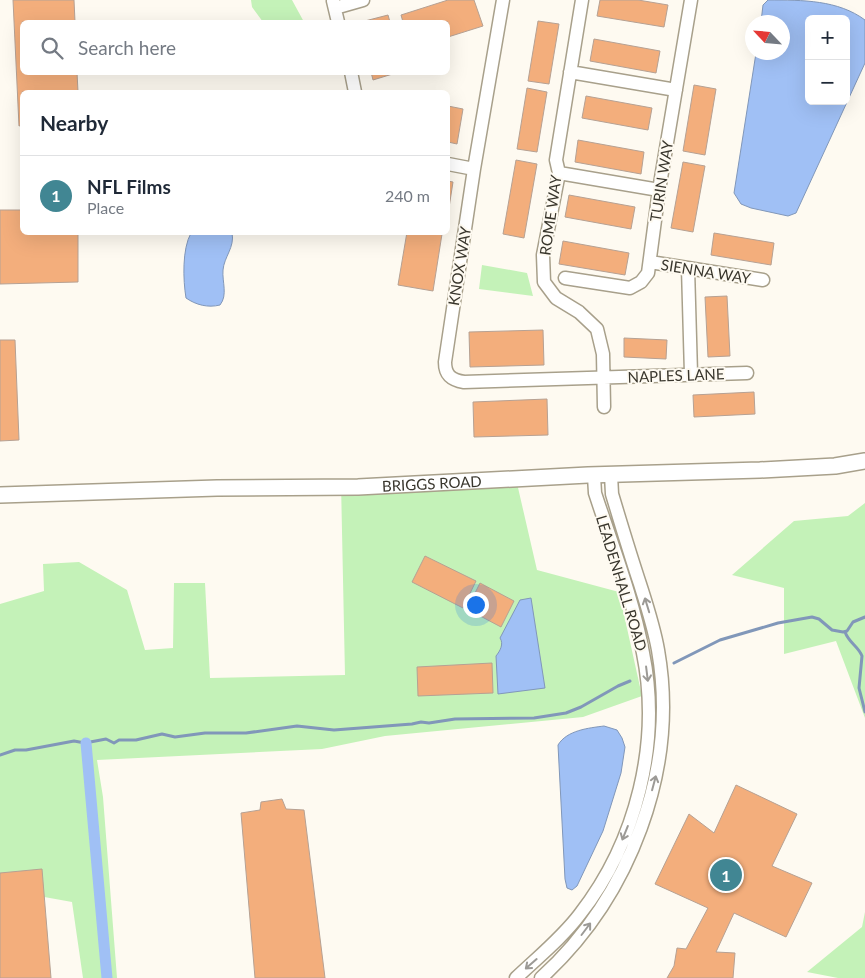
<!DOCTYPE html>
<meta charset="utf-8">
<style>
body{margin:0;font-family:Lato,sans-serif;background:#f2f2f3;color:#1f2937}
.controls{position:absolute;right:15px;top:15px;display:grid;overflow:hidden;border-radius:8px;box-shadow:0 5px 20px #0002}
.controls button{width:45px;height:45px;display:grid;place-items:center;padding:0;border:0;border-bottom:1px solid #e0e1e3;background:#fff;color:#1f2937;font:25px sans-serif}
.compass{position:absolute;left:745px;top:15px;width:45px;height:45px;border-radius:50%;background:#fff;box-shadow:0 5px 20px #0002;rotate:296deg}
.you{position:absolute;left:475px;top:604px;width:18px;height:18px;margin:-12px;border:4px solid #fff;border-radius:50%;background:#1a73e8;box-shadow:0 0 0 8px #1a73e833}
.badge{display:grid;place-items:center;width:32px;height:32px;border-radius:50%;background:#418693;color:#fff;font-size:16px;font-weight:700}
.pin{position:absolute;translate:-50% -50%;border:2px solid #fff;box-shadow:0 1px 5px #0006}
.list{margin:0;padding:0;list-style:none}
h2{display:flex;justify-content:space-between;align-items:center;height:65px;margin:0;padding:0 20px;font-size:21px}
h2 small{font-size:16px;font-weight:400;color:#747a83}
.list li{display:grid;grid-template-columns:32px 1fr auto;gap:15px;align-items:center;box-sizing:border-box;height:80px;padding:0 20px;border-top:1px solid #e0e1e3}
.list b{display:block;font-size:19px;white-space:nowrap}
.list p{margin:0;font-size:16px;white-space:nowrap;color:#747a83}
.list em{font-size:16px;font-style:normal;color:#747a83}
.icon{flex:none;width:28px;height:28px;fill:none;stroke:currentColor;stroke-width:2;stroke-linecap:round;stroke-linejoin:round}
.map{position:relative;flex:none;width:865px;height:978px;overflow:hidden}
.search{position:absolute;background:#fff;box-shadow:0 5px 20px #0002;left:20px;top:20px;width:430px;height:55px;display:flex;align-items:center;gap:12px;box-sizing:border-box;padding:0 18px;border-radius:8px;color:#747a83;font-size:19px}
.panel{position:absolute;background:#fff;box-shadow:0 5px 20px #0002;left:20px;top:90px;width:430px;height:145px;border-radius:8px}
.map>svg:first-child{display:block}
</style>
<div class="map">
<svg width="865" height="978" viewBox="0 0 865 978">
<rect width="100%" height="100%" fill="#fefaf1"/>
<path fill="#c4f2b8" d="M 251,0 L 292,0 L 304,22 L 263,22 L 252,7 Z
M 482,265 L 527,273 L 533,296 L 479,289 Z
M 516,479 L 537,570 L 619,592 L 642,696 L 583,717 L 385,736 L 322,749 L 97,760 L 103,797 L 117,978 L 83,978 L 72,902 L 0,889 L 0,604 L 44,591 L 43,564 L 79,562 L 127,590 L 145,650 L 173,648 L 174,583 L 205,583 L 210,678 L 345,675 L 341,483 Z
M 865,503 L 865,718 L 836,641 L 784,654 L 784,588 L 732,575 L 794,521 L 848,516 Z
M 865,912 L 865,978 L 838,978 L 807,972 L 862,927 Z"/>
<path fill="#a0c0f5" stroke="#8197b9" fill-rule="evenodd" d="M 768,0 C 803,0 838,0 865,20 L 865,63 L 796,213 L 788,216 L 751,208 L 741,204 L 734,193 L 756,53 L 782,52 L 782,22 L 761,22 L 763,5 ZM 809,19 L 846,19 L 846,101 L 809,101 Z
M 191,233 L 232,233 C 235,247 224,257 223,270 C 222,282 228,295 220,305 C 208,308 196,305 186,298 C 183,280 182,249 191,233 Z
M 531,598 L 545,688 L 498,694 L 496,656 C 500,651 504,644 500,638 L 520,600 Z
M 604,726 L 617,730 L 622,738 L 625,747 L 621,773 L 603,831 L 577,886 L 572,890 L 567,888 L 565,879 L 558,745 C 567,730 589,728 604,726 Z"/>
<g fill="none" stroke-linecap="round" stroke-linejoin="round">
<path stroke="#8197b9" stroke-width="3" d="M 845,632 C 849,643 858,646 862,656 L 859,688 L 865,712
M 674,663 L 720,640 L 778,623 L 812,617 L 819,619 L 832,630 L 843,632 L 847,631 L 853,622 L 865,617
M 0,755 L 15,750 L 26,750 L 74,741 L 85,743 L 106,739 L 114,743 L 119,740 L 136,740 L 162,734 L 175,737 L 205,733 L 246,733 L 297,726 L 334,730 L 412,724 L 421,722 L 429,723 L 455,719 L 534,718 L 566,713 L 581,707 L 618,686 L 630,681"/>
<path stroke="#a0c0f5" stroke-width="11" d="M 86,743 L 107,978"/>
</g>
<path fill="#f3ae7c" stroke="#b6a193" d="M 13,0 L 74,0 L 75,22 L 22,22 L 22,72 L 77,72 L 78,92 L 22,92 L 22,125 L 19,126 Z
M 448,0 L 474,0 L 483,26 L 448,37 L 448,22 L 403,22 L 401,15 Z
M 600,0 L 638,0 L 668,5 L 664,27 L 597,16 Z
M 388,15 L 390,22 L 361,22 Z
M 538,21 L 559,24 L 549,84 L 528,81 Z
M 594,39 L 660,51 L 656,73 L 590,61 Z
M 371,72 L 399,72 L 373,80 Z
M 694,85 L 716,89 L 705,155 L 683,151 Z
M 527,88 L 547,92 L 537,152 L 517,149 Z
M 586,96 L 652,108 L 648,130 L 582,118 Z
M 448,106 L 463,109 L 457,144 L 448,142 Z
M 578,140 L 644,152 L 641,174 L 575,162 Z
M 516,160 L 537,164 L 524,238 L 503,234 Z
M 683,162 L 705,166 L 693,232 L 671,228 Z
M 448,181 L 453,182 L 448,214 Z
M 569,195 L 635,207 L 631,229 L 565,217 Z
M 0,210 L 22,210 L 22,232 L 78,232 L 78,282 L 0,284 Z
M 407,232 L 442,234 L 433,291 L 398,285 Z
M 714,233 L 774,243 L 771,265 L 711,255 Z
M 563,241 L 629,253 L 625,275 L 559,264 Z
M 727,296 L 730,356 L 708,357 L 705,297 Z
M 543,330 L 544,365 L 470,367 L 469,332 Z
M 624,338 L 667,340 L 666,359 L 624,357 Z
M 0,340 L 15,340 L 19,440 L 0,441 Z
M 754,392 L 755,414 L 694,417 L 693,395 Z
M 547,399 L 548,435 L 474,437 L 473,402 Z
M 425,556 L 476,581 L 463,608 L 412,582 Z
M 480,583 L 514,601 L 501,627 L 467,609 Z
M 492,663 L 493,693 L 418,696 L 417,667 Z
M 736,785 L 797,814 L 772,866 L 812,883 L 786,937 L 734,913 L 716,952 L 735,953 L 733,978 L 667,978 L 674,966 L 677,948 L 686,949 L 708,908 L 655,884 L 689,814 L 714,833 Z
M 282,799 L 286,809 L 304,810 L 325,978 L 255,978 L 241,813 L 260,810 L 261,802 Z
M 42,869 L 51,978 L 0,978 L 0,873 Z"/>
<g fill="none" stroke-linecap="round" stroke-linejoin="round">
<defs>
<path id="minor" d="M 503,0 L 474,169 L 445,362 C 445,375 451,380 464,382 L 747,373
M 582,0 L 556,160 L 559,173 L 543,255 L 544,282 L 556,298 L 579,312 L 597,329 L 603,354 L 604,407
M 333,1 L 338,22
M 335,8 L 363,0
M 351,72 L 355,92
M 570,72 L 676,90
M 448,164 L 474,169
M 559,173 L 659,190
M 650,262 L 763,280
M 688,268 L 691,374
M 565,278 L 630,288 L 641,282 L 648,273 L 659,190 L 691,0
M 516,978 C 538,957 562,938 580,914 C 637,841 661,742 643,653 C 633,598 612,545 595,493 L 594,476
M 541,978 C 630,897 679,769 658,650 C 654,627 647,606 640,584 C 630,554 621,524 612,494 L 611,475"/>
<g id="tertiary">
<path id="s1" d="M 0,495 L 217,488 L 358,487 L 588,475 L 760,470 L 835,466 L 865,461"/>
</g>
</defs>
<use href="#minor" stroke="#a8a08b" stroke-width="15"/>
<use href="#tertiary" stroke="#a8a08b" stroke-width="18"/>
<use href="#minor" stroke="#fff" stroke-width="12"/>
<use href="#tertiary" stroke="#fff" stroke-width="15"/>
</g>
<defs><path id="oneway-shaft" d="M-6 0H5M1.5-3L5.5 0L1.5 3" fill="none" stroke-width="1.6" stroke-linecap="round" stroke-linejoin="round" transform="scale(1.25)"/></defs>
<g stroke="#9c9a96">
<use href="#oneway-shaft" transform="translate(647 605) rotate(-107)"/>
<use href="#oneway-shaft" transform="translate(647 674) rotate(83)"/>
<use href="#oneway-shaft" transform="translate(654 783) rotate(-75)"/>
<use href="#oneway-shaft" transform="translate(625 833) rotate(112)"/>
<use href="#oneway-shaft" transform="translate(586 929) rotate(-53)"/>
<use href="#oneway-shaft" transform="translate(531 964) rotate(139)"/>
</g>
<g text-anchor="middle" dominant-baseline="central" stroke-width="4" stroke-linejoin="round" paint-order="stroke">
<g font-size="15" fill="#39362d" stroke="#fefaf1">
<text transform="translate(661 181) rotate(-81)">TURIN WAY</text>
<text transform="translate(550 215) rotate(-82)">ROME WAY</text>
<text transform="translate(459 266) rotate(-81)">KNOX WAY</text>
<text transform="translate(706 271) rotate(9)">SIENNA WAY</text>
<text transform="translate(676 375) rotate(-2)">NAPLES LANE</text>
<text stroke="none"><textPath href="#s1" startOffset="432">BRIGGS ROAD</textPath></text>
<text transform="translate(622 583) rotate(73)">LEADENHALL ROAD</text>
</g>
</g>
</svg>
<div class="controls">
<button>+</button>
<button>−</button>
</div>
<svg class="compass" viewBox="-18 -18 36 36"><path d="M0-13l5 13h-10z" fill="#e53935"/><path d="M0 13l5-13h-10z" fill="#747a83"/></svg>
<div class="you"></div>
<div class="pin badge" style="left:726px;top:875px">1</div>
<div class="search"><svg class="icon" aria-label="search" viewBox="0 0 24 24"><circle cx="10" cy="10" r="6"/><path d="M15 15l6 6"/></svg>Search here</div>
<section class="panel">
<h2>Nearby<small></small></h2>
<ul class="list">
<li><span class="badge">1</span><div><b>NFL Films</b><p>Place</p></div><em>240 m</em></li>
</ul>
</section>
</div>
